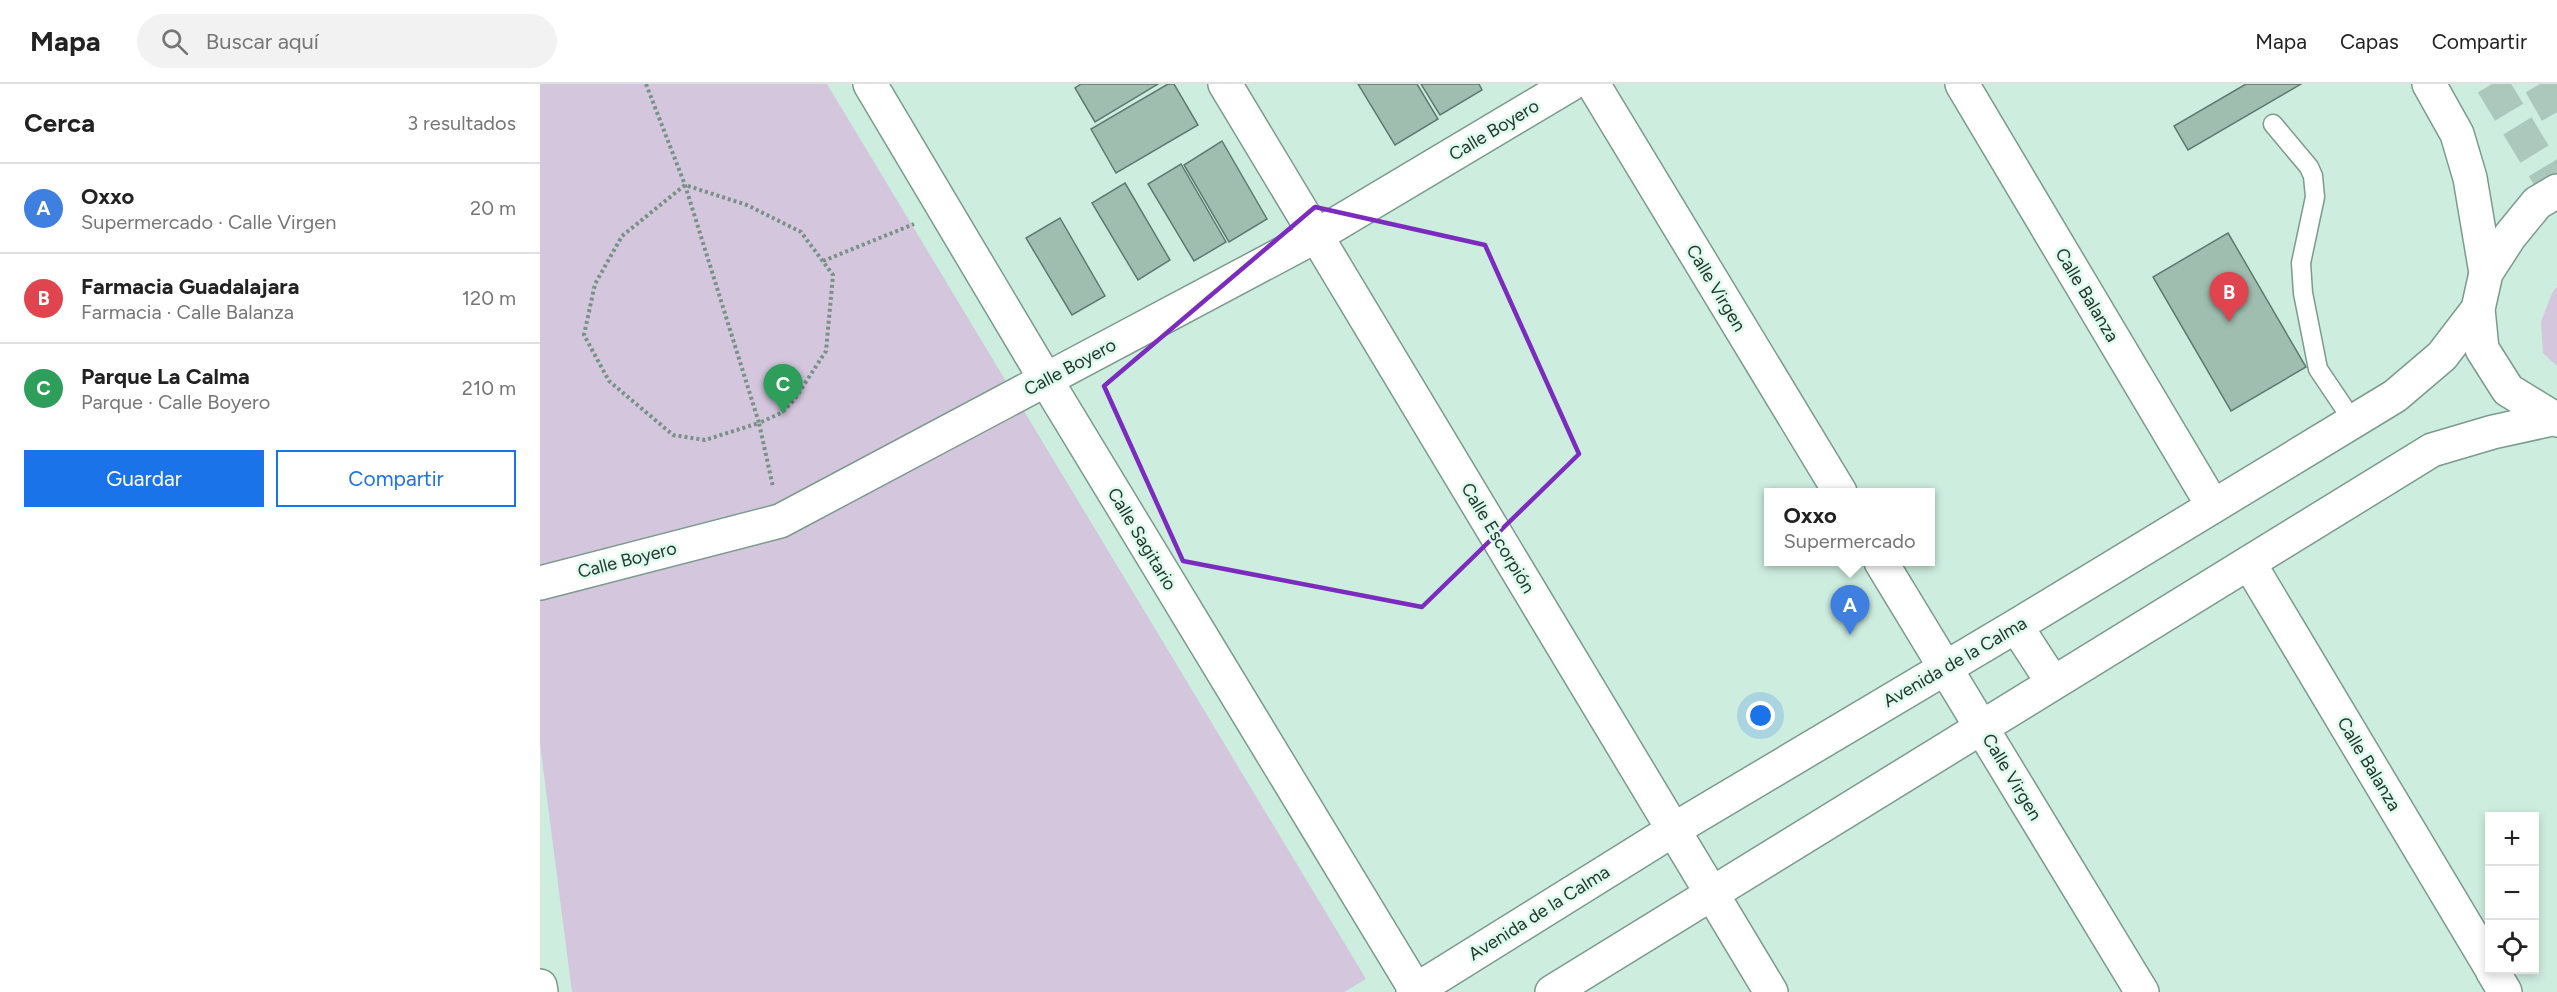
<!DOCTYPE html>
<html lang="es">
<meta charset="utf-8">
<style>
body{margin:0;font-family:Figtree,sans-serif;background:#f2f2f2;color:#222}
.controls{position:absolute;right:18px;bottom:18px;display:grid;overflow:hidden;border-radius:0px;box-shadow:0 3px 9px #0003}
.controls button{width:54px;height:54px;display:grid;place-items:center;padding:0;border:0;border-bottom:2px solid #e0e0e0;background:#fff;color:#222;font:30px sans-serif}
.you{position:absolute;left:1221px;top:632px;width:21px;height:21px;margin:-15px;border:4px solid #fff;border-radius:50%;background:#1a73e8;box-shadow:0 0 0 9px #1a73e833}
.badge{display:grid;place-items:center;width:39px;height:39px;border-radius:50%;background:#1a73e8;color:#fff;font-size:20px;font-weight:700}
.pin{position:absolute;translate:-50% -50px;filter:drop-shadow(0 2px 3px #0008)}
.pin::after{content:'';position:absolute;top:32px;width:21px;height:18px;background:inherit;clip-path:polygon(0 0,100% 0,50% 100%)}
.popup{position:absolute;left:1224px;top:404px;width:171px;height:78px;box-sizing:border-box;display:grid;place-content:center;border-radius:0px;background:#fff;filter:drop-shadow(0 2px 4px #0005);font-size:20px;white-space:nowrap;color:#767676}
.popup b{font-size:22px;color:#222}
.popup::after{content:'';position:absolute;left:50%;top:100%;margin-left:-12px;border:12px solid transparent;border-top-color:#fff}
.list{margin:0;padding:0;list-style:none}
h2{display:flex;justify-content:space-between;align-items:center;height:78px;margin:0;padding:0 24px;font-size:26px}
h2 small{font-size:20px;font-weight:400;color:#767676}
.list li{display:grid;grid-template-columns:39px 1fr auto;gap:18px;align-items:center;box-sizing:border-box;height:90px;padding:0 24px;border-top:2px solid #e0e0e0}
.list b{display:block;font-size:22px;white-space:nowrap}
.list p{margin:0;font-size:20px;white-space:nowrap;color:#767676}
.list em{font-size:20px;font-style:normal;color:#767676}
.actions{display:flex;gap:12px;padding:18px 24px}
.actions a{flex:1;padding:14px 0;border:2px solid #1a73e8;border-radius:0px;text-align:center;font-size:21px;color:#1a73e8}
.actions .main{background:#1a73e8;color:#fff}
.icon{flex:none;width:33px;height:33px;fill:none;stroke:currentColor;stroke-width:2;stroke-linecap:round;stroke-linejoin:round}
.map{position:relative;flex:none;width:2017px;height:908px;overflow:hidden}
header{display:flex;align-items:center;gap:36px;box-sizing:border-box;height:84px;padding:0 30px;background:#fff;border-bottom:2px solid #e0e0e0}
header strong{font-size:28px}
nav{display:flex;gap:33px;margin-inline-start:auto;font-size:21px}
.search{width:420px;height:54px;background:#f2f2f2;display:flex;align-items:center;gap:15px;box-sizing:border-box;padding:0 21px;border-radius:33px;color:#767676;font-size:22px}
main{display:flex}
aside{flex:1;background:#fff}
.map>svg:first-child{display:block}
</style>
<header>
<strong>Mapa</strong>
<div class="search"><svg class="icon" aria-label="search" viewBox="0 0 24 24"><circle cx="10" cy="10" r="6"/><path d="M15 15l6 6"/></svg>Buscar aquí</div>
<nav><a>Mapa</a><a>Capas</a><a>Compartir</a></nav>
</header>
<main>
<aside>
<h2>Cerca<small>3 resultados</small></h2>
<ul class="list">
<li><span class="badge" style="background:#3f7fe0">A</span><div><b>Oxxo</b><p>Supermercado · Calle Virgen</p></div><em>20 m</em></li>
<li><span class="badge" style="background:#e0444e">B</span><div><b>Farmacia Guadalajara</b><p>Farmacia · Calle Balanza</p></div><em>120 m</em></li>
<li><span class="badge" style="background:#2e9e5b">C</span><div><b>Parque La Calma</b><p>Parque · Calle Boyero</p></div><em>210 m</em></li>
</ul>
<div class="actions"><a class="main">Guardar</a><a>Compartir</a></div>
</aside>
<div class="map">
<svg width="2017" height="908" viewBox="0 0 2017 908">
<rect width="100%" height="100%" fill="#cdeddf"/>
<path fill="#d3c6dd" d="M 0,0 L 287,0 L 826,895 L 804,908 L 32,908 L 0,660 Z
M 2017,203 L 2017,282 L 2003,269 L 2001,238 L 2013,207 Z"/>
<path fill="#9fbeb0" stroke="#5e7b6f" stroke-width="1.5" d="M 541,0 L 618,0 L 555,38 L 535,4 Z
M 628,0 L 634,0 L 658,41 L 576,89 L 551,45 Z
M 818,0 L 877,0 L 898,35 L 855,61 Z
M 881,0 L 939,0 L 942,6 L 900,31 Z
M 1706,0 L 1761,0 L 1648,66 L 1634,42 Z
M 682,57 L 727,135 L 689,158 L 644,81 Z
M 641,80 L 686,158 L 654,177 L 608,100 Z
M 585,99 L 630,176 L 598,196 L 552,119 Z
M 520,134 L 565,212 L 532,231 L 486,154 Z
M 1688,149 L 1766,283 L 1691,327 L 1613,193 Z"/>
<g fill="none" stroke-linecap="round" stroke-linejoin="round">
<path stroke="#acc8bc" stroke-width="33" stroke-dasharray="33 16" stroke-linecap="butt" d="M 1952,0 L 2017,107
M 2000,0 L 2017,30"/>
<defs>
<path id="lane" d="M 1733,40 L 1769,83 L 1773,92 L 1775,113 L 1761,179 L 1763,209 L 1778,285 L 1813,337"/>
<path id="street" d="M 330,0 L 506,296 L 877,908
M 685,0 L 1231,908
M 1053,0 L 1300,408
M 1422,0 L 1673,422
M 1341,478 L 1602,908
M 1709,479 L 1950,882
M 0,499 L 240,437 L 776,152 L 1031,0
M 1952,886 L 1965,908
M 0,902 L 1,908"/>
<path id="secondary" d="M 1889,0 L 1917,50 L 1930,94 L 1946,189"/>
<path id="primary" d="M 2017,107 L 1997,119 L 1970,152 L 1946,189 L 1938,225 L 1942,265 L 1968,306 L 2017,336
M 1476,542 L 1513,599
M 873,908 L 1133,746 L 1476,542 L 1855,312 L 1902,272 L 1938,225
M 1012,908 L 1892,366 L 1953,348 L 2012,335"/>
</defs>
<use href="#lane" stroke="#7c9a8d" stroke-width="21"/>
<use href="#street" stroke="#7c9a8d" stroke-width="36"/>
<use href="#secondary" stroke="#7c9a8d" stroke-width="36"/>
<use href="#primary" stroke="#7c9a8d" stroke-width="36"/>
<path stroke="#7a9187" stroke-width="4" stroke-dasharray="3 3" stroke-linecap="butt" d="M 106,0 L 145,101 L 219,339 L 241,329 L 254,316 L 286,267 L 293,191 L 261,148 L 207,121 L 145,101
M 145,101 L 82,152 L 55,200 L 44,251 L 69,297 L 133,351 L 165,356 L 219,339 L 233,403
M 283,177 L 374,140"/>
<use href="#lane" stroke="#fff" stroke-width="18"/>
<use href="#street" stroke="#fff" stroke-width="33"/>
<use href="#secondary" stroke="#fff" stroke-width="33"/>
<use href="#primary" stroke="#fff" stroke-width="33"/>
</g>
<path fill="none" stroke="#7b2cbf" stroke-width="4.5" stroke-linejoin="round" d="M 775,123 L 945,161 L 1039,370 L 882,523 L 643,477 L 564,302 Z"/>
<g text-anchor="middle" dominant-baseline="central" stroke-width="5" stroke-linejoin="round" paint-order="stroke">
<g font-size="18" fill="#28352f" stroke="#dbfbec">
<text transform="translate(954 46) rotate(-31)">Calle Boyero</text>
<text transform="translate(1176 204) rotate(59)">Calle Virgen</text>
<text transform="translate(1547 211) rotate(59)">Calle Balanza</text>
<text transform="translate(530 283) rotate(-28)">Calle Boyero</text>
<text transform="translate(958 454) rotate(59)">Calle Escorpión</text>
<text transform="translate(602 455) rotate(59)">Calle Sagitario</text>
<text transform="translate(87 476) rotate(-14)">Calle Boyero</text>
<text transform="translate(1415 578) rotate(-30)">Avenida de la Calma</text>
<text transform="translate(1829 680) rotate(59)">Calle Balanza</text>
<text transform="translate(1472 693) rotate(59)">Calle Virgen</text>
<text transform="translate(999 829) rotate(-32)">Avenida de la Calma</text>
</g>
</g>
</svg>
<div class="controls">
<button>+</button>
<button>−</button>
<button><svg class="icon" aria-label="locate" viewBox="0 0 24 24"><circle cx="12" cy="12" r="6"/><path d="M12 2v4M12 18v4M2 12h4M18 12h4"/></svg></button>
</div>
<div class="you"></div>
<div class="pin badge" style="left:1310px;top:551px;background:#3f7fe0">A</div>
<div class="popup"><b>Oxxo</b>Supermercado</div>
<div class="pin badge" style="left:1689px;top:238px;background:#e0444e">B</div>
<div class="pin badge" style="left:243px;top:330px;background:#2e9e5b">C</div>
</div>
</main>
